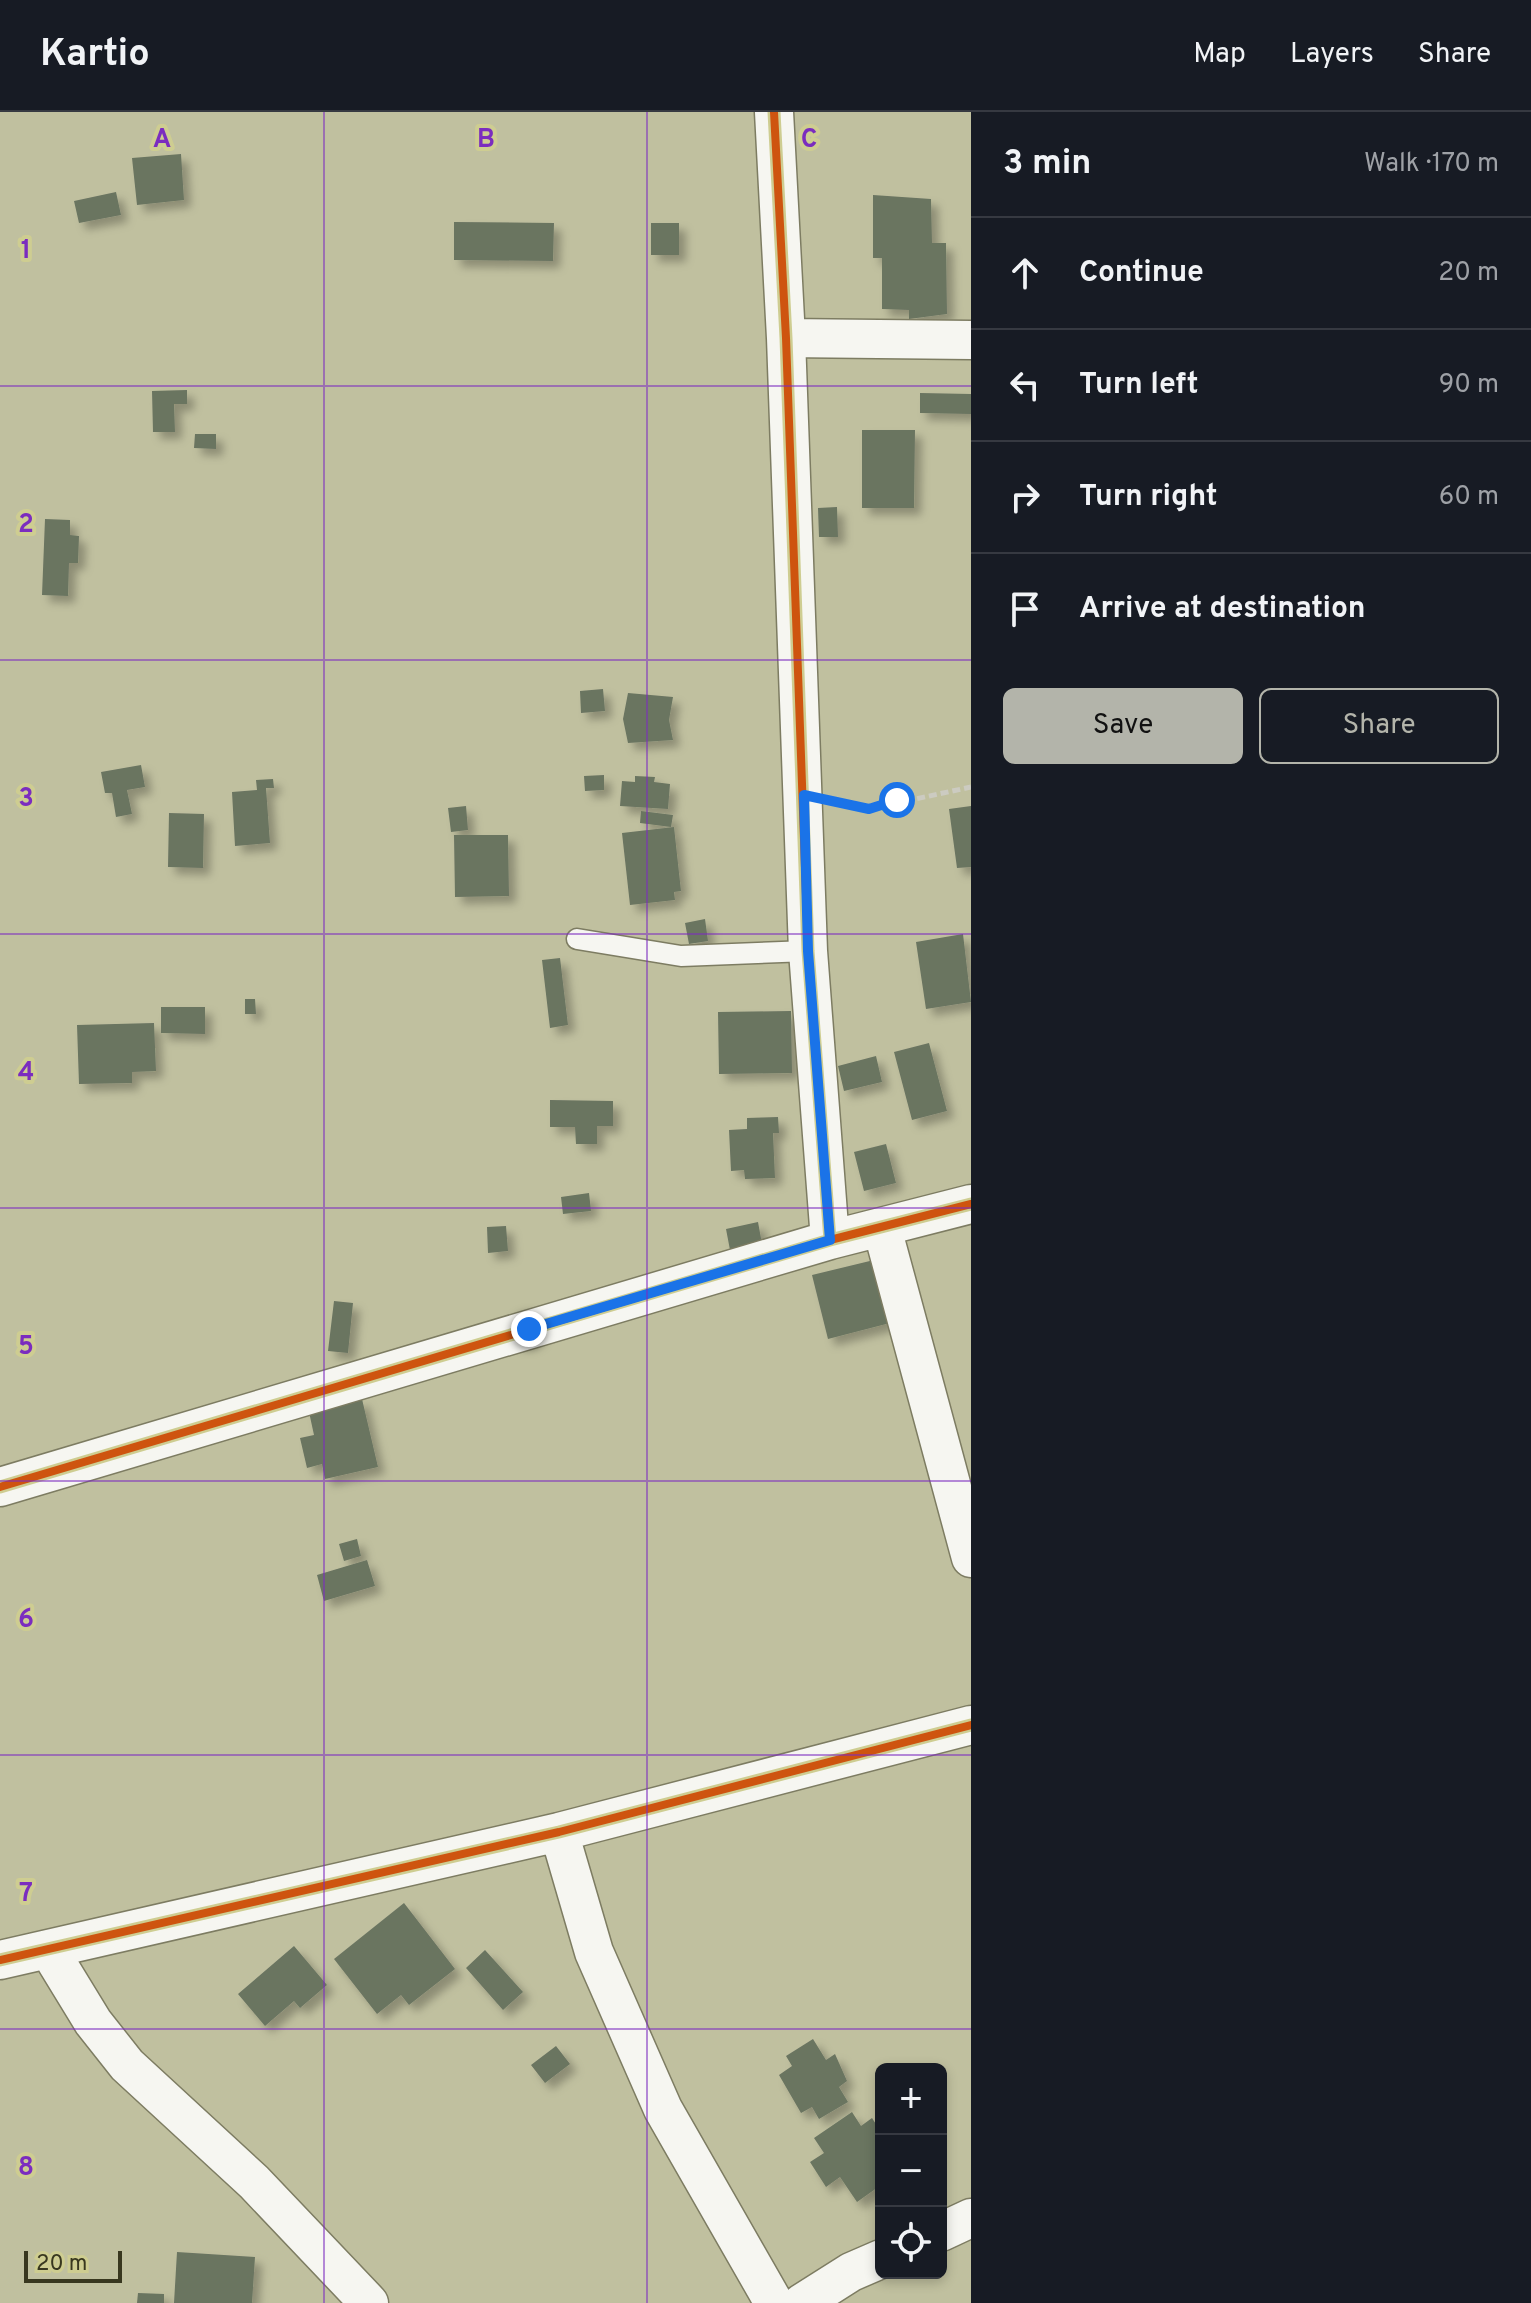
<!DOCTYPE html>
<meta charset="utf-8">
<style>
body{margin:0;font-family:Overpass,sans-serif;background:#20242c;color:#f1f3f6}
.controls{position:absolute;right:24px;bottom:24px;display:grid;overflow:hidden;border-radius:12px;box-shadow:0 4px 12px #0003}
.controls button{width:72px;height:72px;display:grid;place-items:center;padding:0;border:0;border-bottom:2px solid #363941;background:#171b24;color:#f1f3f6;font:40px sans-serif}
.scale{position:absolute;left:24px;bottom:20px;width:98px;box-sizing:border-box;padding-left:8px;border:4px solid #38371f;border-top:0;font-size:22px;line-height:28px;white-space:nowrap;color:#38371f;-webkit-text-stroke:6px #cecd91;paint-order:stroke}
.stop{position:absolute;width:24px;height:24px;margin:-18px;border:6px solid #1a73e8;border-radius:50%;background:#fff}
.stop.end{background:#1a73e8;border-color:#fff;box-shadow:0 2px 8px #0008}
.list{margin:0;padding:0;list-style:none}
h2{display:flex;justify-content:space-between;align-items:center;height:104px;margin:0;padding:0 32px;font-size:34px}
h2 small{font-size:26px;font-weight:400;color:#9ea1a6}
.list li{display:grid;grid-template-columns:52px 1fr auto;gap:24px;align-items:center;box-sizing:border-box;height:112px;padding:0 32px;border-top:2px solid #363941}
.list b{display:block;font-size:30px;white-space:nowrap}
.list em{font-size:26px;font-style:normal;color:#9ea1a6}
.actions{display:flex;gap:16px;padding:24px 32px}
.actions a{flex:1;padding:18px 0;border:2px solid #b3b4aa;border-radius:12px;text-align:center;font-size:28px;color:#b3b4aa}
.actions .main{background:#b3b4aa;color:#111}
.icon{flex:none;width:44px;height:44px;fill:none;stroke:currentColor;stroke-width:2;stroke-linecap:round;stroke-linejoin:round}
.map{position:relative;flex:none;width:971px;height:2191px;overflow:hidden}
header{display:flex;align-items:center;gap:48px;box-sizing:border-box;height:112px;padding:0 40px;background:#171b24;border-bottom:2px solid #363941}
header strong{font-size:38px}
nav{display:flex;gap:44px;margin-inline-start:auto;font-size:28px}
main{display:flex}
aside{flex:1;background:#171b24}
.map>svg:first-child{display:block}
</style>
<header>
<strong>Kartio</strong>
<nav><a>Map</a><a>Layers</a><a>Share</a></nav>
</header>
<main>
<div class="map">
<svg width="971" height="2191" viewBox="0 0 971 2191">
<defs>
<filter id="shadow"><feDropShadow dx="7" dy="7" stdDeviation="4" flood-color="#0004"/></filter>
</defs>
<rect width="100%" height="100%" fill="#c0c09f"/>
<path fill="#6a7461" filter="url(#shadow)" d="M 181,42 L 184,88 L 137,93 L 132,46 Z
M 116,80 L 121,103 L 79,111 L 74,89 Z
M 873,83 L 931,87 L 932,131 L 946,131 L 947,202 L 909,207 L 909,198 L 882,197 L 882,146 L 873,146 Z
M 454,110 L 554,111 L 553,149 L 454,148 Z
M 651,111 L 679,111 L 679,143 L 651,143 Z
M 187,278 L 187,292 L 174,292 L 175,320 L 153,320 L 152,279 Z
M 920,281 L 971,282 L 971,302 L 920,301 Z
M 862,318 L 915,318 L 914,396 L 862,396 Z
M 195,322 L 216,322 L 216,337 L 194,336 Z
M 837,395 L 838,425 L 819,425 L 818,396 Z
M 45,407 L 70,408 L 70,423 L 79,424 L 78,451 L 69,451 L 68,484 L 42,483 Z
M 603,577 L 605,599 L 581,601 L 580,579 Z
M 628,581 L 673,585 L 669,608 L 673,628 L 628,631 L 623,607 Z
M 141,653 L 145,675 L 127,678 L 132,702 L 116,705 L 112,681 L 105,681 L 101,660 Z
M 604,663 L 604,678 L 585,679 L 584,664 Z
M 635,664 L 655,665 L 654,670 L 670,672 L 668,697 L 620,694 L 622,669 L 635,670 Z
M 273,667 L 274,676 L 266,676 L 270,731 L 235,734 L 232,680 L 257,678 L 256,668 Z
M 466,694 L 468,718 L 451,720 L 448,696 Z
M 971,694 L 971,755 L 957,756 L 949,697 Z
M 641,699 L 673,703 L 671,715 L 640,711 Z
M 169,701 L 204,702 L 203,756 L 168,755 Z
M 674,715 L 681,779 L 674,780 L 675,788 L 630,793 L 622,721 Z
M 454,723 L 508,723 L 509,784 L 455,785 Z
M 705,807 L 708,829 L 689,832 L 685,811 Z
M 963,822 L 971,890 L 926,897 L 916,830 Z
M 560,846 L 568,913 L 550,916 L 542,848 Z
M 245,887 L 255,887 L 256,902 L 245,902 Z
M 161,895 L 205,895 L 205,922 L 161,921 Z
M 791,899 L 792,961 L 719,962 L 718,900 Z
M 154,911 L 156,959 L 132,960 L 132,971 L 79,972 L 77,913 Z
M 929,931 L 947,999 L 912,1008 L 894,940 Z
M 876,944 L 882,970 L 844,979 L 838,954 Z
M 550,988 L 613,989 L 613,1014 L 597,1014 L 597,1032 L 576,1032 L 575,1015 L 550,1015 Z
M 778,1005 L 779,1021 L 773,1021 L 775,1066 L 745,1067 L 744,1058 L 731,1059 L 729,1018 L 747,1017 L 747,1006 Z
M 886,1032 L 896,1071 L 864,1079 L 854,1040 Z
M 589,1081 L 591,1099 L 563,1102 L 561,1085 Z
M 758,1110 L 762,1132 L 730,1138 L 726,1117 Z
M 506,1114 L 508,1139 L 488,1141 L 487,1115 Z
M 874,1148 L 890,1211 L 828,1227 L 812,1163 Z
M 334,1189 L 353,1191 L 348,1241 L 328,1239 Z
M 362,1287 L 378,1355 L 325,1367 L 322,1352 L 307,1356 L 300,1326 L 314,1323 L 309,1300 Z
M 357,1427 L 361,1444 L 344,1449 L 339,1432 Z
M 367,1448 L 375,1474 L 324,1489 L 317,1463 Z
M 404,1791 L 455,1857 L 409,1893 L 401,1883 L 377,1902 L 334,1847 Z
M 294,1834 L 327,1873 L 300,1896 L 294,1889 L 265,1914 L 238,1882 Z
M 485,1838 L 523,1880 L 503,1898 L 466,1856 Z
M 813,1927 L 826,1948 L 835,1942 L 847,1969 L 839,1975 L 848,1990 L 819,2007 L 812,1995 L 801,2001 L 779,1963 L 792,1954 L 786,1944 Z
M 556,1934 L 570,1952 L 545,1971 L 531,1953 Z
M 852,2000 L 861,2014 L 872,2006 L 881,2020 L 881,2073 L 857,2090 L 840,2065 L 826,2075 L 810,2050 L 824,2041 L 814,2026 Z
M 177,2140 L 255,2145 L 252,2191 L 174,2191 Z
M 138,2181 L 164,2182 L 164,2191 L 137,2191 Z"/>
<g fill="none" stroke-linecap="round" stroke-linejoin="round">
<defs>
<path id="service" d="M 577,827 L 681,844 L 808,839"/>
<path id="minor" d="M 774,0 L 786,226 L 808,839 L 830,1128
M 786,226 L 971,228
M 882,1116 L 971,1446
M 0,1375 L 830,1128 L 971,1092
M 559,1720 L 594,1840 L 663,1997 L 774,2191
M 49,1838 L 93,1910 L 127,1953 L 254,2070 L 369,2191
M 0,1848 L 559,1720 L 971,1613
M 941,2120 L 971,2106
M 802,2191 L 851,2160 L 881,2147"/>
</defs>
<use href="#service" stroke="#7d7c62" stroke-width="23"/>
<use href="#minor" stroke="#7d7c62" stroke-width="41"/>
<path stroke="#cccbc1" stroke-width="5" stroke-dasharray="8 4" stroke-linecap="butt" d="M 835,690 L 869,697 L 971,675"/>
<use href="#service" stroke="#f6f6f1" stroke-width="20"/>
<use href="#minor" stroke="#f6f6f1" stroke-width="38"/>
<defs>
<path id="cycleway" d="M 774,0 L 786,226 L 808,839 L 830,1128
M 0,1375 L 830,1128 L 971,1092
M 0,1848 L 559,1720 L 971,1613"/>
</defs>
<use href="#cycleway" stroke="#cecd91" stroke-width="13"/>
<use href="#cycleway" stroke="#ce540f" stroke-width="8"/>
</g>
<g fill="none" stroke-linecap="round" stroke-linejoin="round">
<path stroke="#1a73e8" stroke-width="10" d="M 529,1217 L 830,1128 L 808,839 L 804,683 L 869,697 L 897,688"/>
</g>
<path fill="none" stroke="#7b2cbf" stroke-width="2" stroke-opacity="0.55" d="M 324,0 L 324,2191M 647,0 L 647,2191M 0,274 L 971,274M 0,548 L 971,548M 0,822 L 971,822M 0,1096 L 971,1096M 0,1369 L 971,1369M 0,1643 L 971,1643M 0,1917 L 971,1917"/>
<g font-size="26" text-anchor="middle" font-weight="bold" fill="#7b2cbf" stroke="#cecd91" stroke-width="8" stroke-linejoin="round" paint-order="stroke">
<text x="162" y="35">A</text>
<text x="486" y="35">B</text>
<text x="809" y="35">C</text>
<text x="26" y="146">1</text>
<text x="26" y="420">2</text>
<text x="26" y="694">3</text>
<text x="26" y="968">4</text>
<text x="26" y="1242">5</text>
<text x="26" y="1515">6</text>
<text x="26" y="1789">7</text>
<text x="26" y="2063">8</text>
</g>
</svg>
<div class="controls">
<button>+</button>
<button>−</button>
<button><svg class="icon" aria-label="locate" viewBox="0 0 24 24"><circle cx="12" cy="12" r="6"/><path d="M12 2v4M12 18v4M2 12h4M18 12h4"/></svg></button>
</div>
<div class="scale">20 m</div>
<div class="stop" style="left:897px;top:688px"></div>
<div class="stop end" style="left:529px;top:1217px"></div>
</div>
<aside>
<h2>3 min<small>Walk · 170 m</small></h2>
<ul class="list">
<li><svg class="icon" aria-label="ahead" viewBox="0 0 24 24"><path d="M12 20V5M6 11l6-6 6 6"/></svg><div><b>Continue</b></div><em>20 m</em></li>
<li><svg class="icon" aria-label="left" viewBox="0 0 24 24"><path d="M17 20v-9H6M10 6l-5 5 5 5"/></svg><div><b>Turn left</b></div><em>90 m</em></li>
<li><svg class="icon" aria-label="right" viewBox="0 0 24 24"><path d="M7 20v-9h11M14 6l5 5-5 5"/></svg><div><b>Turn right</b></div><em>60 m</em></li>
<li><svg class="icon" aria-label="arrive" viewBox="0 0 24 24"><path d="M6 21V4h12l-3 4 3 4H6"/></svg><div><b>Arrive at destination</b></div></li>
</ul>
<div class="actions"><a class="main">Save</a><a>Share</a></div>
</aside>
</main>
